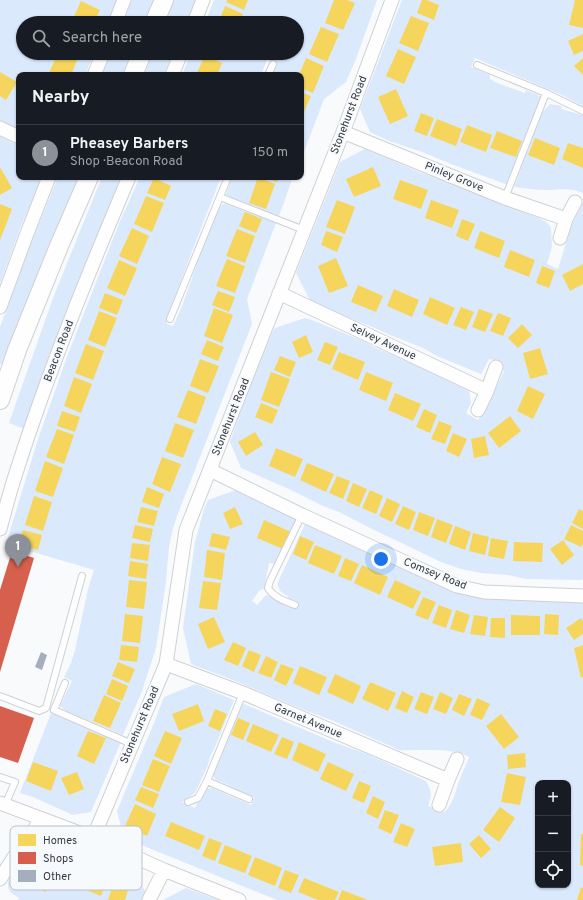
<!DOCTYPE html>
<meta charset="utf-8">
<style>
body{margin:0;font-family:Overpass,sans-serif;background:#20242c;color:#f1f3f6}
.controls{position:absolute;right:12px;bottom:12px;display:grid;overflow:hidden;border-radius:8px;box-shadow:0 1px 3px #0004}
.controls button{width:36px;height:36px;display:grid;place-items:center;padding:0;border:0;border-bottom:1px solid #363941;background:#171b24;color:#f1f3f6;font:20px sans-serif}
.you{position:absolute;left:381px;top:559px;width:14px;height:14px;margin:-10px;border:3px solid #fff;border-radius:50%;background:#1a73e8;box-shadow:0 0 0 6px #1a73e833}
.badge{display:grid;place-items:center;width:26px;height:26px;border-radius:50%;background:#8c9099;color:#fff;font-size:13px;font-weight:700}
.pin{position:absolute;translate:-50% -33px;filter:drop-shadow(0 1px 2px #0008)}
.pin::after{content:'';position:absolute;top:21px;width:14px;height:12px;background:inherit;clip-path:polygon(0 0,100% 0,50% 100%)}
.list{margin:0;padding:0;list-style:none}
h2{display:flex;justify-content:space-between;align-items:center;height:52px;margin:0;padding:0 16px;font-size:17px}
h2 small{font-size:13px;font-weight:400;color:#9ea1a6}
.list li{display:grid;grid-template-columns:26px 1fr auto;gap:12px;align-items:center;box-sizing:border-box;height:56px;padding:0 16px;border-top:1px solid #363941}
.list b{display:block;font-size:15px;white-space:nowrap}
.list p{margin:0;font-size:13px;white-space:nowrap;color:#9ea1a6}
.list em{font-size:13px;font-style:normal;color:#9ea1a6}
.icon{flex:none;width:22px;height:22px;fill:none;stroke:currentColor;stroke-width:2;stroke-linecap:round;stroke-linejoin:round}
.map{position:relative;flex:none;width:583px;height:900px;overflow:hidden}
.search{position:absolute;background:#171b24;box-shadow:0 1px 3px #0004;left:16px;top:16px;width:288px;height:44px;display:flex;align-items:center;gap:10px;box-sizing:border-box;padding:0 14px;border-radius:22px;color:#9ea1a6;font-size:15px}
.panel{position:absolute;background:#171b24;box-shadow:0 1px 3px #0004;left:16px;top:72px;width:288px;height:108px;border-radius:8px}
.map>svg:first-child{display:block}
</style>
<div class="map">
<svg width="583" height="900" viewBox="0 0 583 900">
<rect width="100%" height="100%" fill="#f8fafc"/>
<path fill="#dbe9fd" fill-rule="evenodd" d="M 0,0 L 117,0 L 108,23 L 23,23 L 23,53 L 94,53 L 85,75 L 19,75 L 19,132 L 0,123 Z
M 132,0 L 157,0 L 147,23 L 123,23 Z
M 174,0 L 196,0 L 186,23 L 165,23 Z
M 214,0 L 377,0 L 356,59 L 346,82 L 324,99 L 301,160 L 301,75 L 272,75 L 276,64 L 267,60 L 261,75 L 182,75 L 191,53 L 297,53 L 297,23 L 205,23 Z
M 402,0 L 583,0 L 583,106 L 564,96 L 475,58 L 471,67 L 490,75 L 490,79 C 501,86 514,88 525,93 L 526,90 L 540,96 L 541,102 L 508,185 L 451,164 L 422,152 L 389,141 L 370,132 L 360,109 Z
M 110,53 L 135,53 L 126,75 L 101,75 Z
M 152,53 L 173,53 L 164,75 L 143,75 Z
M 550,104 L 562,106 L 561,109 L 583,115 L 583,193 C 569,187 560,190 546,190 C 535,190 525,188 514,187 L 542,113 Z
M 0,136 L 19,146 L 19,177 L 37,177 L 40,183 L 21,226 L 0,284 Z
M 365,149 L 419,172 L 453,184 L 537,217 L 546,222 L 551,227 L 552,247 L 547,264 L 558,269 L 571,227 L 583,202 L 583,579 L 582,580 L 526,579 L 508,575 L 481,573 L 461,569 L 441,562 L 370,528 L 339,512 L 321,505 L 291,490 L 241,468 L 230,442 L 246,396 L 272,333 L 275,328 L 305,318 L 312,320 L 363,341 L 376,348 L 421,367 L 469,391 L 471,403 L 466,413 L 478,420 L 487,408 L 504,371 C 500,363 498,360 489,359 L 481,374 L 437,356 L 423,348 L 390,335 L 375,328 L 357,321 L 311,302 L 296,273 L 340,162 Z
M 58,177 L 82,177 L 8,367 L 0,364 L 0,327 L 29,248 Z
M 102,177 L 121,177 L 62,324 L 25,429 L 9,423 L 53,298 Z
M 140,177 L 221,177 C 206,216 190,255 176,295 C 173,305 167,313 167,324 L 173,326 C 188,296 196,262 209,231 C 211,224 216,210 221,206 C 222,204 224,204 226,204 L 276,223 L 247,299 L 252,324 L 177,516 L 172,532 L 169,547 L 166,581 L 156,648 L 142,691 L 123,735 L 66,711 L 60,706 L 72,681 L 64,677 L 71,663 L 75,650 L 88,589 L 94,570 L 6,544 L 38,439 L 68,354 L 120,221 Z
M 232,177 L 293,177 L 279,216 L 226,195 Z
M 236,490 L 299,520 L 276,564 L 269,563 L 264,589 L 260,590 L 252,601 L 257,605 L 266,595 L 271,596 L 272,595 L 286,601 L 288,596 C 282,593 277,590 278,582 L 306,522 L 348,544 L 414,572 L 430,581 L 445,587 L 543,600 L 582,602 L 583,603 L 583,900 L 277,900 L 124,838 L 117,811 L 154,723 L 164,697 L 196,684 L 234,700 L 215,747 L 210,757 L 208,765 L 195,793 L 182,802 L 195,808 L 203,789 L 212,788 L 251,805 L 254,797 L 239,791 L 226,784 L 216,780 L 212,774 L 242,703 L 333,742 L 367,754 L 426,781 C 432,792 432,794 428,806 L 445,812 C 452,804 455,794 458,784 C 461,775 466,766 469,757 C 454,747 416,751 398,750 L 395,748 L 331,720 L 299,708 L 233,680 L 191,664 L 183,628 L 195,542 L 204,509 L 208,500 ZM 538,783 L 568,783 L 568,885 L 538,885 Z
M 51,713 L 121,742 L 91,812 L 73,815 L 33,797 L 20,793 Z
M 51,841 L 85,854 L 138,877 L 146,893 L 142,900 L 18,900 L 19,898 L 10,892 L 8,887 L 8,881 L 10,877 L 29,858 L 35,848 Z
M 186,888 L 218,900 L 163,900 Z"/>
<path fill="#f6d55c" d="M 227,0 L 248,0 L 244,10 L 226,2 Z
M 334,0 L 347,0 L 355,3 L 343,30 L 325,23 Z
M 422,0 L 427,0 L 439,5 L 434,20 L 417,13 Z
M 575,0 L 583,0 L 583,28 L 569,25 Z
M 81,1 L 100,10 L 94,23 L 71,23 Z
M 225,6 L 243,14 L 239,23 L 218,23 Z
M 411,16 L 429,23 L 418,51 L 399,43 Z
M 321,27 L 339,34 L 327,62 L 309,54 Z
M 583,34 L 583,51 L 574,55 L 568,41 Z
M 398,49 L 416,57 L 404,84 L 386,76 Z
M 58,53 L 80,53 L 71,75 L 53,75 L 49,73 Z
M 209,53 L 226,53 L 223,59 Z
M 205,55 L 222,63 L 217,75 L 196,75 Z
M 306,58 L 324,66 L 313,93 L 301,88 L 301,75 L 299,75 Z
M 583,58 L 583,75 L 574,66 Z
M 0,72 L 17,82 L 6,100 L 0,96 Z
M 396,89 L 408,116 L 390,124 L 378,97 Z
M 301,92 L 311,96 L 301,119 Z
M 421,113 L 434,118 L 427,136 L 414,131 Z
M 437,119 L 462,129 L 456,146 L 430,136 Z
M 467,125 L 492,135 L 486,152 L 460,142 Z
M 497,131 L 522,141 L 516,157 L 490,148 Z
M 535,138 L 560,148 L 554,165 L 528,155 Z
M 568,143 L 583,148 L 583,168 L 562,159 Z
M 0,167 L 12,188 L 0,195 Z
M 373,167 L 381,186 L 354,197 L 346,179 Z
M 258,177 L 275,184 L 266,209 L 249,203 Z
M 263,177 L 279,177 L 277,182 Z
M 154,178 L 171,186 L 165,200 L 147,193 Z
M 400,180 L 428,190 L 421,209 L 393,199 Z
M 146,196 L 164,203 L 152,232 L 134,224 Z
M 337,200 L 355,207 L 345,234 L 326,227 Z
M 431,200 L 459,210 L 452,228 L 425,218 Z
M 0,204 L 12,209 L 0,240 Z
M 245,212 L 262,219 L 256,233 L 239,226 Z
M 462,219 L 475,224 L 468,241 L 456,236 Z
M 132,228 L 149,236 L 137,264 L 119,256 Z
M 237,229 L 255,236 L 245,263 L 226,256 Z
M 326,231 L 343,237 L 337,252 L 321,245 Z
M 480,231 L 505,241 L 499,258 L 474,248 Z
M 510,250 L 535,260 L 529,277 L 504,267 Z
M 336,258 L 348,286 L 329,293 L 318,266 Z
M 227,259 L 245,266 L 235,293 L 216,286 Z
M 119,260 L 137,268 L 125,296 L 107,288 Z
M 583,264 L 583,284 L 570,291 L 562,275 Z
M 542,266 L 555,271 L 549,288 L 536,283 Z
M 358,285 L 383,296 L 376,312 L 351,302 Z
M 394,289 L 419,300 L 412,317 L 387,306 Z
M 218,291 L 235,297 L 229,312 L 212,305 Z
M 105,293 L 123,300 L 117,315 L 99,308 Z
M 430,297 L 455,308 L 447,325 L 423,314 Z
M 461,307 L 474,312 L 466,330 L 453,325 Z
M 214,308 L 233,315 L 222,343 L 204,336 Z
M 479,309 L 493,314 L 485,332 L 472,327 Z
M 99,311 L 117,318 L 105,347 L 88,340 Z
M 498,313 L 511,318 L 503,336 L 490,331 Z
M 522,324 L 532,335 L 518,348 L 508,338 Z
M 306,335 L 313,352 L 299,358 L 292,342 Z
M 207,340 L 224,347 L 218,361 L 201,354 Z
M 325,342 L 338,347 L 330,365 L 317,360 Z
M 86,344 L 104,351 L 93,380 L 75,373 Z
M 540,348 L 548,374 L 530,379 L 523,353 Z
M 339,352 L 365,362 L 358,380 L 332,369 Z
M 280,356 L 296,362 L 290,377 L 274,370 Z
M 200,359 L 219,366 L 208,393 L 190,386 Z
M 271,372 L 290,379 L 279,407 L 261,400 Z
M 366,372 L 393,383 L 386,401 L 359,390 Z
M 74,377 L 92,384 L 81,413 L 64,406 Z
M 528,386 L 545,394 L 533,419 L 517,411 Z
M 188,390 L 206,397 L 196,424 L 177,417 Z
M 395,393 L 421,404 L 413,421 L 388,410 Z
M 261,403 L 278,410 L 272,424 L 255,417 Z
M 424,409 L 437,415 L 430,433 L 416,427 Z
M 62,411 L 80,417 L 75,432 L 57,426 Z
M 510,416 L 521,431 L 499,448 L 488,433 Z
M 439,421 L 452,426 L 445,444 L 431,439 Z
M 175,423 L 194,430 L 183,458 L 165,451 Z
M 57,429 L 74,435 L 64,464 L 46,457 Z
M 255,432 L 263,445 L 246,456 L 238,442 Z
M 453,433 L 467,439 L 459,457 L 446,451 Z
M 485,436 L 489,455 L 474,458 L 471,439 Z
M 276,448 L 303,459 L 295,477 L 269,466 Z
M 162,457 L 181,464 L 170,492 L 152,484 Z
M 45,461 L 63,468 L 53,497 L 35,491 Z
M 307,463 L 334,474 L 326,492 L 300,480 Z
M 337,476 L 350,481 L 343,499 L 329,493 Z
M 353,483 L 367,489 L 359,507 L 346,501 Z
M 147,487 L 164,494 L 159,508 L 142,502 Z
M 370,490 L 383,496 L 376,514 L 362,508 Z
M 34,496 L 52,502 L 43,531 L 25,525 Z
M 387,498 L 400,504 L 392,522 L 379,516 Z
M 403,506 L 416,512 L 409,530 L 395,524 Z
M 141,507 L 158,511 L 154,526 L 137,522 Z
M 235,507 L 243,524 L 230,529 L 223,513 Z
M 579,509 L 583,511 L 583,529 L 572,523 Z
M 419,512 L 435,518 L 428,536 L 413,530 Z
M 437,519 L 453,525 L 446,543 L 431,537 Z
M 264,520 L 291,532 L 283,549 L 257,538 Z
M 135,525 L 153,529 L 150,542 L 132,538 Z
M 571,525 L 583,531 L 583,544 L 581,547 L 564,539 Z
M 455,526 L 471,532 L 465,550 L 449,544 Z
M 23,530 L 42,535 L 38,550 L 19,545 Z
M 212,533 L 230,537 L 226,550 L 209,546 Z
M 473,533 L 489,537 L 485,555 L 469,551 Z
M 300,536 L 314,542 L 306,560 L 293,554 Z
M 491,538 L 508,541 L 504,559 L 488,556 Z
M 563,540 L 574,555 L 562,565 L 550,549 Z
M 514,542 L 543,543 L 542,562 L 513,561 Z
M 132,543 L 150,545 L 148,561 L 130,558 Z
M 315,545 L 342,556 L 334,574 L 308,563 Z
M 207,550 L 225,553 L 222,580 L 204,577 Z
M 345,558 L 359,564 L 351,581 L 338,576 Z
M 130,561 L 148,564 L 146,579 L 128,576 Z
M 362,565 L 388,577 L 380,595 L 354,583 Z
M 129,580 L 147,582 L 144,609 L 126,607 Z
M 395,580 L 421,592 L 413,609 L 387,597 Z
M 203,581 L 221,583 L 217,610 L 199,608 Z
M 423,597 L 436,602 L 428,620 L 415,615 Z
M 439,605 L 452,610 L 446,628 L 432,623 Z
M 456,610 L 470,615 L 464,633 L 450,629 Z
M 125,614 L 143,616 L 140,643 L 122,641 Z
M 545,614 L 559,615 L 558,635 L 544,634 Z
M 474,615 L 488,617 L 485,636 L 470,634 Z
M 511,615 L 540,616 L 540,635 L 511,635 Z
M 214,617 L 225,642 L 208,649 L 198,624 Z
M 491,618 L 505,618 L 505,638 L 490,637 Z
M 581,618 L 583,621 L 583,634 L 574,640 L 566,628 Z
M 233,642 L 246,648 L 238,666 L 224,660 Z
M 121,645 L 139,647 L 137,662 L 119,660 Z
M 583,645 L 583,677 L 581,678 L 574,648 Z
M 249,650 L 261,655 L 254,672 L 242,666 Z
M 266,656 L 278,662 L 271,678 L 258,673 Z
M 118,662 L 135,669 L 129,683 L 112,676 Z
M 281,664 L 294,669 L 286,686 L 274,680 Z
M 300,666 L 327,677 L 319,695 L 293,683 Z
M 335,674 L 361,686 L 353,704 L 327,692 Z
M 112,679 L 128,686 L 122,701 L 106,694 Z
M 370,682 L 396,693 L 388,711 L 362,699 Z
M 402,691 L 414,697 L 407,713 L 395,708 Z
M 421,692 L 434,697 L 427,714 L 414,709 Z
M 440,692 L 453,698 L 446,714 L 433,709 Z
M 459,694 L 472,699 L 464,716 L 452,710 Z
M 104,695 L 121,703 L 110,728 L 93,721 Z
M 477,698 L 490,704 L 482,720 L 470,715 Z
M 198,704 L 204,721 L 179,731 L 172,714 Z
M 215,709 L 227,714 L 220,731 L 208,726 Z
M 501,714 L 519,737 L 504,749 L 486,726 Z
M 238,718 L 250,723 L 243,740 L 231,735 Z
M 253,724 L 279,735 L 271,752 L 246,741 Z
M 88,731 L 106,738 L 94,764 L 77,756 Z
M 165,731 L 182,738 L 171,764 L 154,756 Z
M 282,737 L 294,742 L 287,759 L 274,754 Z
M 299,742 L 326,754 L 318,772 L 292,760 Z
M 525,753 L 526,767 L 508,769 L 507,755 Z
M 153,759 L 170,766 L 159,792 L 142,785 Z
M 33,762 L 58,771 L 51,791 L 26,781 Z
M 328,762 L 354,774 L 346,791 L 320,779 Z
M 77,772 L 84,789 L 69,795 L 61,778 Z
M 507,773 L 526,777 L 520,805 L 501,802 Z
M 359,781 L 371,786 L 364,803 L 352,798 Z
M 141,787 L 159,794 L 153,808 L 135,800 Z
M 373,796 L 385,802 L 378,819 L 366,813 Z
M 135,804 L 156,814 L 147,836 L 125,826 Z
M 500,807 L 515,818 L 499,842 L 483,830 Z
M 385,810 L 399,815 L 391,834 L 378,828 Z
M 171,822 L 205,836 L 199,850 L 165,836 Z
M 401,823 L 415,829 L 407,847 L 393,842 Z
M 581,834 L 583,834 L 583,866 L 580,865 Z
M 479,835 L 491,849 L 481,858 L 469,844 Z
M 209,838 L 222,843 L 215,861 L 202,856 Z
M 461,843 L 463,862 L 435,866 L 432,847 Z
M 225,845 L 252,856 L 245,873 L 218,863 Z
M 255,857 L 282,868 L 275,886 L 248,875 Z
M 38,868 L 53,874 L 46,892 L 31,886 Z
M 81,868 L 108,878 L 101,896 L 74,885 Z
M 285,870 L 299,875 L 291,893 L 278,888 Z
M 304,878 L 339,892 L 335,900 L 318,900 L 298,892 Z
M 113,885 L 128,890 L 125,900 L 108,900 Z
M 581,887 L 583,888 L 583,900 L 577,900 Z
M 342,890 L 368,900 L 338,900 Z"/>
<path fill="#d6604d" d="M 12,551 L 34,558 L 0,672 L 0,590 Z
M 0,706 L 34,718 L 18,763 L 0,757 Z"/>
<path fill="#a4aebd" d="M 41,652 L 47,655 L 42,670 L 35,667 Z"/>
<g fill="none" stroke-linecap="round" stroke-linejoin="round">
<defs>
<path id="lane" d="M 477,65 L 546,93 L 583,111
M 268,75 L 273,64
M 220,197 L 304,230
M 505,198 L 546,93
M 170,319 L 228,177
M 295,605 C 285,601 274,598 268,588 L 270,581 L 302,515
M 65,683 L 54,710 L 132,744
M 0,696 L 39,711 L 46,708 L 82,576
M 0,777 L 15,782 L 5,805
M 207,781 L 249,799
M 188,802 L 198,798 L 207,781 L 243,693"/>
<path id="street" d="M 115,23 L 124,0
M 194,23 L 203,0
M 94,75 L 103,53
M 172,75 L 181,53
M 0,128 L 19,137
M 343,132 L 505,198 L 566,219
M 560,238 L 566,219 L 575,202
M 279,293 L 487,391
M 0,307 L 26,236 L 49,177
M 478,410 L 487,391 L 496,367
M 210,470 L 302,515 L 457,586 L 484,592 L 583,596
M 0,529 C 5,510 10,491 16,473 C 48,372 88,274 129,177
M 166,664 L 243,693 L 448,780
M 0,803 L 93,838 L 164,870 L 239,900
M 439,805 L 448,780 L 457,759
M 93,838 L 166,664 L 186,530 L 343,132 L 392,0
M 0,879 L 16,854 L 42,819
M 149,900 L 164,870"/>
<path id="secondary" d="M 154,23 L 164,0
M 133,75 L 142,53
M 0,400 L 17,350 L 59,246 L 89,177"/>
</defs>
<use href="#lane" stroke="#ced1d4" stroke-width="8"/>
<use href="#street" stroke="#ced1d4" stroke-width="15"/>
<use href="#secondary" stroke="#ced1d4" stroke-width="20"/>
<use href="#lane" stroke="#fefeff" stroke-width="6"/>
<use href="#street" stroke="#fefeff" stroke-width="13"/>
<use href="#secondary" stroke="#fefeff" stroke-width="18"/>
</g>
<g text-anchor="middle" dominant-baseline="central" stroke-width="4" stroke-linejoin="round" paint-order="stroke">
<g font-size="11" fill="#353a40" stroke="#f7fafd">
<text transform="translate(349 115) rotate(-69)">Stonehurst Road</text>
<text transform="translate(454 177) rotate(22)">Pinley Grove</text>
<text transform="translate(383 342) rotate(25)">Selvey Avenue</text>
<text transform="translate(59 351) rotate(-69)">Beacon Road</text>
<text transform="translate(231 417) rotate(-68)">Stonehurst Road</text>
<text transform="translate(435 574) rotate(22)">Comsey Road</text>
<text transform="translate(308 721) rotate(23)">Garnet Avenue</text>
<text transform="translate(140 725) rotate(-67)">Stonehurst Road</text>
</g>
</g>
<rect x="10" y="826" width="132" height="64" rx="6" fill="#f7fafd" stroke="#bdc0c4" stroke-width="1"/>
<rect x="18" y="834" width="18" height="12" fill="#f6d55c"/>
<rect x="18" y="852" width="18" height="12" fill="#d6604d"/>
<rect x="18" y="870" width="18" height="12" fill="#a4aebd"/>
<g font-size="11" fill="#353a40">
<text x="43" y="844">Homes</text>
<text x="43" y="862">Shops</text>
<text x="43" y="880">Other</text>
</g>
</svg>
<div class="controls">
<button>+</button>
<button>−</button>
<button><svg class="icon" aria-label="locate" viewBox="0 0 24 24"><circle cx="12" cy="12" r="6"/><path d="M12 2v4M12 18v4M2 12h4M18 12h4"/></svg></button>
</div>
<div class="you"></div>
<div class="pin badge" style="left:18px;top:567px">1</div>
<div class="search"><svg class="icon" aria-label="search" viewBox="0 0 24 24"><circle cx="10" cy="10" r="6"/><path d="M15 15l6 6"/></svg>Search here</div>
<section class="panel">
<h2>Nearby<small></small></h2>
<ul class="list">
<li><span class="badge">1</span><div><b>Pheasey Barbers</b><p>Shop · Beacon Road</p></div><em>150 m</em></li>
</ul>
</section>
</div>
